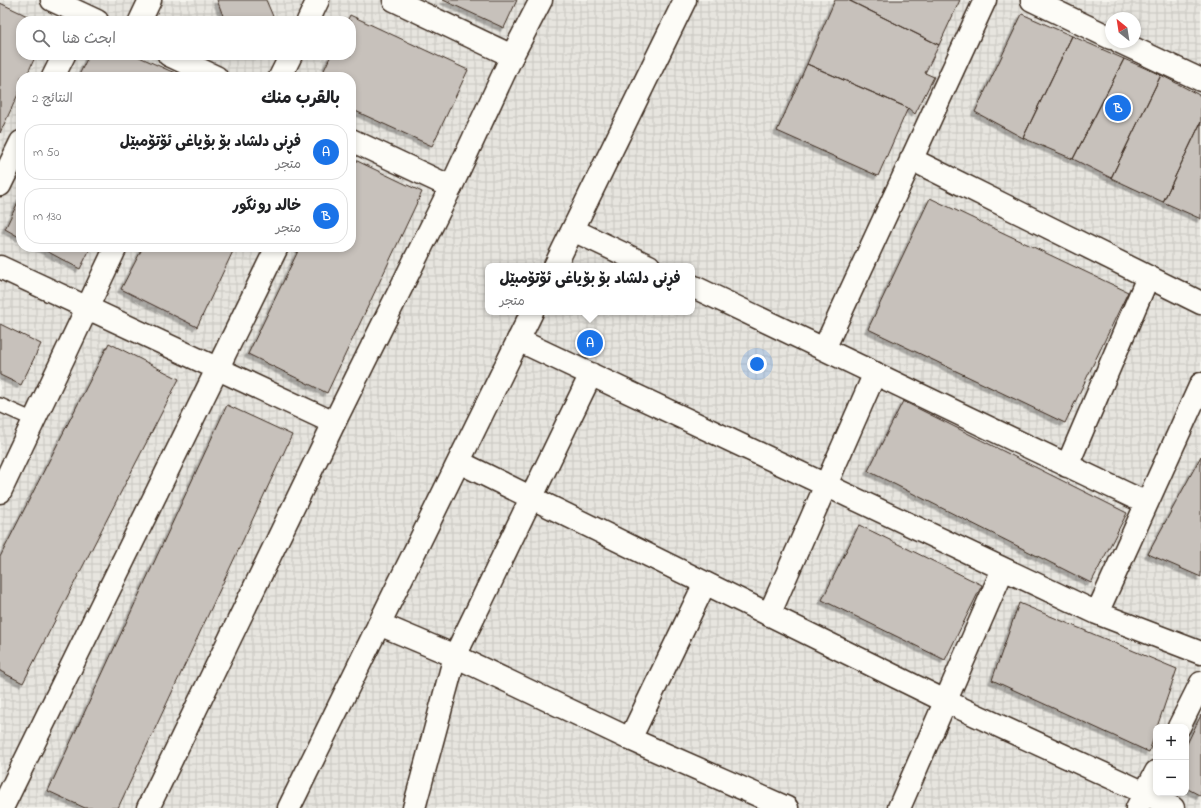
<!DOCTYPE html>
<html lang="ar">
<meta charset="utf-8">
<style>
body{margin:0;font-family:"Indie Flower","Playpen Sans Arabic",sans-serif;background:#f2f2f2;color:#202124;direction:rtl}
.controls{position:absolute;right:12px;bottom:12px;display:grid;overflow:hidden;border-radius:8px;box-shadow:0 2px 6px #0003}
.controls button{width:36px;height:36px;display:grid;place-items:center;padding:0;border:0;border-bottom:1px solid #e0e0e0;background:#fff;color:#202124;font:20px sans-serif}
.compass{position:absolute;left:1105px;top:12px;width:36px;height:36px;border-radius:50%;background:#fff;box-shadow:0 2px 6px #0003;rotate:330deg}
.you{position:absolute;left:757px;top:364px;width:14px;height:14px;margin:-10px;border:3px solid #fff;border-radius:50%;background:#1a73e8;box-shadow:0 0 0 6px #1a73e833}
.badge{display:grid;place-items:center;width:26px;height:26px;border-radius:50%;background:#1a73e8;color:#fff;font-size:13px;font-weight:700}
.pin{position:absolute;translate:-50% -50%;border:2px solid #fff;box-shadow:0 1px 4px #0006}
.popup{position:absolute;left:485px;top:263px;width:210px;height:52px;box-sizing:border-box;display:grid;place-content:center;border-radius:8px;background:#fff;filter:drop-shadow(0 1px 3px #0005);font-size:13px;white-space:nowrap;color:#757577}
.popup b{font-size:15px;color:#202124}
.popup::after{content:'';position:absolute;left:50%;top:100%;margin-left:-8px;border:8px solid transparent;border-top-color:#fff}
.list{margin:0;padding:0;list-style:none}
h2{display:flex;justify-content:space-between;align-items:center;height:52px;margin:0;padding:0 16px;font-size:17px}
h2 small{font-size:13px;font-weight:400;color:#757577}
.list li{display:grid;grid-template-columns:26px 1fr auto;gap:12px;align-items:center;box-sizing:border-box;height:56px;margin:0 8px 8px;padding:0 8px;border:1px solid #e0e0e0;border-radius:16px}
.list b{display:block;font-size:15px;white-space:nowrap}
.list p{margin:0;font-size:13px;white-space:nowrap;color:#757577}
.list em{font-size:13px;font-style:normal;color:#757577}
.icon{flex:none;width:22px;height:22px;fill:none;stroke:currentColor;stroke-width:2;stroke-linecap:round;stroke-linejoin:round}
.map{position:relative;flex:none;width:1201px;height:808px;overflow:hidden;direction:ltr}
.search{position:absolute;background:#fff;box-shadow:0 2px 6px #0003;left:16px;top:16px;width:340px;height:44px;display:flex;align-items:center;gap:10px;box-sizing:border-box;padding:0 14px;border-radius:16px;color:#757577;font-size:15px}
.panel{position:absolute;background:#fff;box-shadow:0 2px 6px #0003;left:16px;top:72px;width:340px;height:180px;border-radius:16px;direction:rtl}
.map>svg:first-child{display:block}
</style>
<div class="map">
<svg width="1201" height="808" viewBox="0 0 1201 808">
<defs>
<pattern id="industrial-grid" width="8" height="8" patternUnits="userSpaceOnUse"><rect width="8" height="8" fill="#e7e5df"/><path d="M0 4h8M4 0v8" fill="none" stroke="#c7c5bf"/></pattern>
<filter id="shadow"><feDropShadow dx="-3.5" dy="3.5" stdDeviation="0" flood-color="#0004"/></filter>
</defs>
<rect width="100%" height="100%" fill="#f5f4ee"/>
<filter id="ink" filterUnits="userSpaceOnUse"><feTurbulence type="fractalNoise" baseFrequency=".025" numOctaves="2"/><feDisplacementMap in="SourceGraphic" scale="8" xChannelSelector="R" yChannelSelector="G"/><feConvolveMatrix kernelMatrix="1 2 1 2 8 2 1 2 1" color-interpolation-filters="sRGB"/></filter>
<g filter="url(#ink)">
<path fill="url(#industrial-grid)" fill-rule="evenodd" d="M 0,0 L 1201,0 L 1201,808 L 0,808 ZM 1111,18 L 1135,18 L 1135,42 L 1111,42 ZM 21,21 L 351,21 L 351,55 L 21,55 ZM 21,77 L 351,77 L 351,247 L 21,247 ZM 488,266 L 692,266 L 692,312 L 488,312 ZM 1156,727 L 1186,727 L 1186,793 L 1156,793 Z"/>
<path fill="#c7c1bb" stroke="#3b2a1e" filter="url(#shadow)" d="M 217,0 L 266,0 L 275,21 L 225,21 Z
M 443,0 L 517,0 L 504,28 Z
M 835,0 L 848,0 L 939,45 L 925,73 L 934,77 L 915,114 L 908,108 L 807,64 Z
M 848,0 L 960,0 L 939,45 Z
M 0,3 L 38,21 L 21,21 L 21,55 L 36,55 L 26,77 L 21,77 L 21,88 L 0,133 Z
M 1022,14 L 1072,36 L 1023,138 L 975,112 Z
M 350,15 L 468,70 L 432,146 L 351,109 L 351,77 L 321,77 L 331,55 L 351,55 L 351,21 L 347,21 Z
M 1072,36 L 1124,59 L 1073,159 L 1023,138 Z
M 89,55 L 135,55 L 179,75 L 177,77 L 78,77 Z
M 1124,59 L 1161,75 L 1111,178 L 1073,159 Z
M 807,64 L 908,108 L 878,176 L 777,131 Z
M 1161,75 L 1201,96 L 1201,122 L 1163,202 L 1111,178 Z
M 1201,122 L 1201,219 L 1163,202 Z
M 351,158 L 422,192 L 327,393 L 248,354 L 300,247 L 351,247 Z
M 21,196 L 21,238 L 5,229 Z
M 930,198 L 1128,292 L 1065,423 L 868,329 Z
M 39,247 L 91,247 L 80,269 Z
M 143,247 L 235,247 L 197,327 L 121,289 Z
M 0,324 L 41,344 L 21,385 L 0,375 Z
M 109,343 L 179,379 L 23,683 L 0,671 L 0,557 Z
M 903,401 L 1127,513 L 1091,583 L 868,471 Z
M 227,405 L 292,435 L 118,808 L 85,808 L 48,791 Z
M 1201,456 L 1201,577 L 1148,554 Z
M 859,525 L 982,585 L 945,660 L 822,600 Z
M 1019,603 L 1177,669 L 1157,727 L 1156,727 L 1156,731 L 1149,752 L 992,680 Z
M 1201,715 L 1201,796 L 1186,788 L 1186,746 Z"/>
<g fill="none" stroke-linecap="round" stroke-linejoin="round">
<defs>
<path id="lane" d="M 0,405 L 34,420"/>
<path id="street" d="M 52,0 L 97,21
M 394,0 L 512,56
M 140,21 L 150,0
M 308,21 L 318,0
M 169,55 L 216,77
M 53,77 L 64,55
M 280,77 L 291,55
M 351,140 L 451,187
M 911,159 L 1201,303
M 0,185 L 21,142
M 573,230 L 649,266
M 0,267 L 334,423
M 692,286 L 1146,503
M 518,340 L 1097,613 L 1201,653
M 824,349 L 985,0
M 459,462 L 945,701 L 1145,793 L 1173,808
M 1067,466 L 1148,277
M 0,492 L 116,247
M 1097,613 L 1201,384
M 769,615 L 875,373
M 379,624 L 455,656 L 630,739 L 787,808
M 1179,727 L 1201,683
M 630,739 L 705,583
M 2,808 L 277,247
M 414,808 L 455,656 L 591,374
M 899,808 L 1003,569
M 1137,808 L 1156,772"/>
<path id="secondary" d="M 1032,0 L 1111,38
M 1120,42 L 1201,80
M 555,266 L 685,0
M 148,808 L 334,423 L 451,187 L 512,56 L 541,0
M 289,808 L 532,312"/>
</defs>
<use href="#lane" stroke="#3b2a1e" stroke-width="16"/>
<use href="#street" stroke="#3b2a1e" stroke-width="25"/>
<use href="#secondary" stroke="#3b2a1e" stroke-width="25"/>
<use href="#lane" stroke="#fdfcf7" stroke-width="13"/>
<use href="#street" stroke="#fdfcf7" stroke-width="22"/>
<use href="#secondary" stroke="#fdfcf7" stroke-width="22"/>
</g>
</g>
</svg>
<div class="controls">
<button>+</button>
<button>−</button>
</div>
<svg class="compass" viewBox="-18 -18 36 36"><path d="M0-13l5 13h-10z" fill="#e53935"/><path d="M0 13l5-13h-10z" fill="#757577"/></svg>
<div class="you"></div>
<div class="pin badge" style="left:590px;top:343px">A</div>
<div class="popup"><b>فڕنی دلشاد بۆ بۆیاغی ئۆتۆمبێل</b>متجر</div>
<div class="pin badge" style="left:1118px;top:108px">B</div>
<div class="search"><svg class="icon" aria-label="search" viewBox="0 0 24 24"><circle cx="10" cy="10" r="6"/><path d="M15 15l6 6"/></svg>ابحث هنا</div>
<section class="panel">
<h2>بالقرب منك<small>النتائج: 2</small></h2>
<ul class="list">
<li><span class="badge">A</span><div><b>فڕنی دلشاد بۆ بۆیاغی ئۆتۆمبێل</b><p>متجر</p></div><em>50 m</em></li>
<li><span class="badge">B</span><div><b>خالد رونگور</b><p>متجر</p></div><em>130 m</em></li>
</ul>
</section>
</div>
